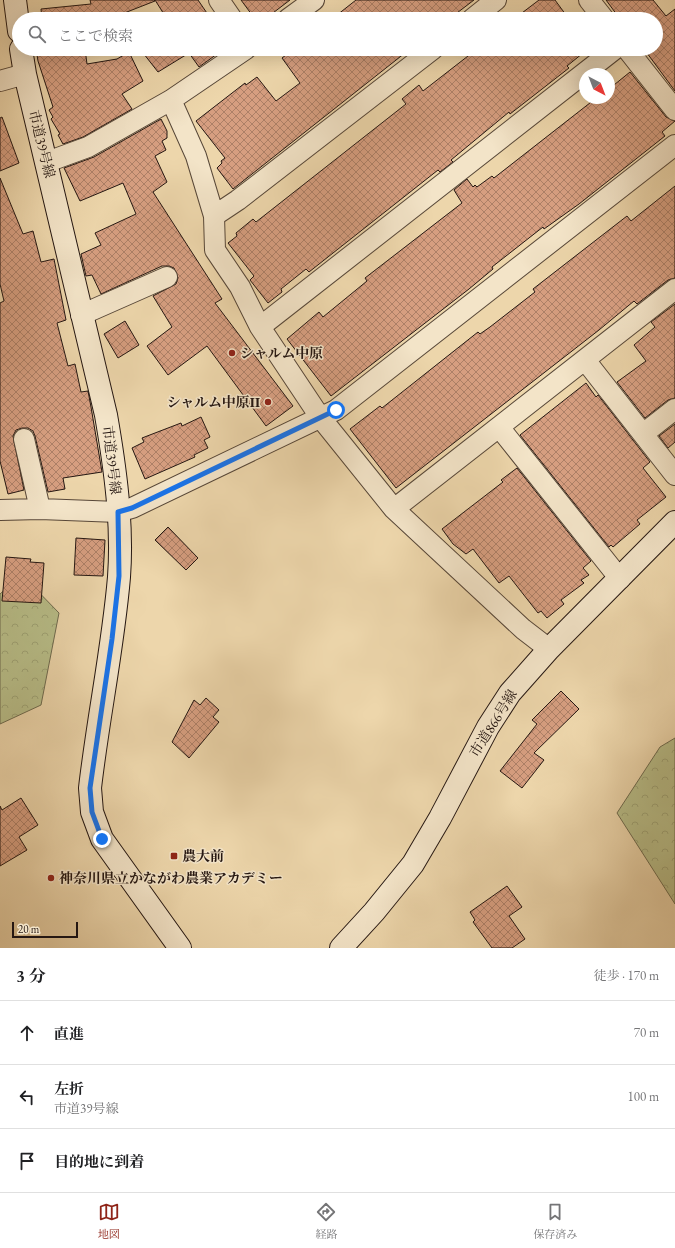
<!DOCTYPE html>
<html lang="ja">
<meta charset="utf-8">
<style>
body{margin:0;font-family:"EB Garamond","Noto Serif JP",serif;background:#f6f6f6;color:#202124}
.compass{position:absolute;left:579px;top:68px;width:36px;height:36px;border-radius:50%;background:#fff;box-shadow:0 4px 16px #0002;rotate:138deg}
.scale{position:absolute;left:12px;bottom:10px;width:66px;box-sizing:border-box;padding-left:4px;border:2px solid #251712;border-top:0;font-size:11px;line-height:14px;white-space:nowrap;color:#251712;-webkit-text-stroke:3px #f3e4c8;paint-order:stroke}
.stop{position:absolute;width:12px;height:12px;margin:-9px;border:3px solid #1a73e8;border-radius:50%;background:#fff}
.stop.end{background:#1a73e8;border-color:#fff;box-shadow:0 1px 4px #0008}
.list{margin:0;padding:0;list-style:none}
h2{display:flex;justify-content:space-between;align-items:center;height:52px;margin:0;padding:0 16px;font-size:17px}
h2 small{font-size:13px;font-weight:400;color:#757577}
.list li{display:grid;grid-template-columns:26px 1fr auto;gap:12px;align-items:center;box-sizing:border-box;height:64px;padding:0 16px;border-top:1px solid #e0e0e0}
.list b{display:block;font-size:15px;white-space:nowrap}
.list p{margin:0;font-size:13px;white-space:nowrap;color:#757577}
.list em{font-size:13px;font-style:normal;color:#757577}
.icon{flex:none;width:22px;height:22px;fill:none;stroke:currentColor;stroke-width:2;stroke-linecap:round;stroke-linejoin:round}
.map{position:relative;flex:none;width:675px;height:948px;overflow:hidden}
.search{position:absolute;background:#fff;box-shadow:0 4px 16px #0002;left:12px;right:12px;top:12px;height:44px;display:flex;align-items:center;gap:10px;box-sizing:border-box;padding:0 14px;border-radius:22px;color:#757577;font-size:15px}
.sheet{height:244px;background:#fff}
nav{display:flex;justify-content:space-around;align-items:center;box-sizing:border-box;height:56px;border-top:1px solid #e0e0e0;background:#fff;font-size:11px;color:#757577}
nav a{display:grid;justify-items:center;gap:2px}
nav .on{color:#8f2418}
.map>svg:first-child{display:block}
</style>
<div class="map">
<svg width="675" height="948" viewBox="0 0 675 948">
<defs>
<pattern id="forest-crowns" width="20" height="18" patternUnits="userSpaceOnUse"><rect width="20" height="18" fill="#b8be89"/><path d="M2 6a3 3 0 1 1 6 0M12 15a3 3 0 1 1 6 0" fill="none" stroke="#9ea375"/></pattern>
<pattern id="building-cross-hatch" width="8" height="8" patternUnits="userSpaceOnUse"><rect width="8" height="8" fill="#d69e80"/><path d="M0 0l8 8M0 8l8-8" fill="none" stroke="#ad8067"/></pattern>
</defs>
<rect width="100%" height="100%" fill="#edd6ab"/>
<filter id="stains"><feTurbulence type="fractalNoise" baseFrequency=".005" numOctaves="4"/><feColorMatrix values="0 0 0 0 .2 0 0 0 0 .09 0 0 0 0 .02 0 0 0 .5 -.17"/></filter>
<radialGradient id="worn" r=".72"><stop offset=".6" stop-color="#630" stop-opacity="0"/><stop offset="1" stop-color="#630" stop-opacity=".3"/></radialGradient>
<path fill="url(#forest-crowns)" stroke="#6e6a4e" d="M 25,578 L 59,613 L 41,705 L 0,724 L 0,594 L 10,585 Z
M 675,738 L 675,904 L 617,813 L 660,747 Z"/>
<path fill="url(#building-cross-hatch)" stroke="#251712" d="M 90,0 L 154,0 L 155,1 L 109,19 L 42,19 L 41,9 L 91,4 Z
M 155,0 L 198,0 L 211,19 L 167,19 Z
M 241,0 L 290,0 L 265,19 L 255,19 Z
M 356,0 L 474,0 L 449,19 L 332,19 Z
M 539,0 L 555,0 L 566,15 L 561,19 L 514,19 Z
M 606,0 L 653,0 L 666,16 L 675,9 L 675,91 L 644,49 L 656,49 L 656,19 L 620,19 Z
M 36,49 L 85,49 L 87,64 L 117,59 L 129,52 L 143,81 L 122,94 L 132,109 L 83,137 L 63,144 L 58,135 L 60,134 L 51,119 L 53,117 L 49,110 L 53,107 L 38,61 Z
M 140,49 L 224,49 L 199,67 L 189,53 L 158,72 Z
M 294,49 L 410,49 L 233,189 L 217,168 L 222,163 L 221,161 L 225,158 L 196,121 L 245,83 L 246,85 L 257,77 L 276,101 L 300,83 L 282,58 Z
M 477,49 L 588,49 L 567,66 L 569,68 L 510,114 L 509,112 L 451,160 L 453,162 L 440,172 L 438,170 L 309,272 L 306,269 L 281,289 L 282,292 L 268,303 L 250,280 L 254,276 L 228,243 L 237,236 L 236,233 L 253,219 L 256,222 L 406,104 L 402,99 L 419,85 L 423,91 Z
M 630,72 L 666,117 L 675,121 L 662,132 L 665,136 L 579,204 L 544,229 L 543,227 L 492,267 L 493,269 L 469,289 L 331,396 L 287,339 L 319,312 L 323,317 L 367,281 L 365,278 L 462,203 L 454,190 L 467,179 L 473,187 L 475,185 L 477,187 L 492,176 L 494,178 L 595,99 L 609,98 L 609,89 Z
M 2,117 L 19,163 L 0,171 L 0,118 Z
M 161,119 L 167,131 L 167,138 L 162,141 L 166,150 L 155,156 L 167,182 L 153,192 L 222,299 L 215,303 L 293,406 L 266,426 L 207,346 L 168,375 L 147,346 L 172,327 L 153,296 L 176,284 L 178,278 L 174,268 L 169,266 L 162,266 L 101,294 L 92,275 L 86,276 L 81,254 L 101,245 L 95,233 L 136,214 L 123,183 L 80,201 L 64,168 L 94,157 Z
M 0,178 L 23,234 L 33,231 L 41,262 L 54,259 L 66,320 L 57,323 L 68,366 L 75,364 L 81,392 L 88,391 L 91,407 L 102,472 L 63,478 L 65,489 L 48,492 L 35,436 L 33,431 L 28,428 L 22,428 L 16,430 L 13,436 L 24,490 L 8,494 L 0,461 L 0,303 L 4,301 L 0,284 Z
M 675,186 L 675,278 L 668,280 L 637,304 L 634,301 L 599,330 L 396,488 L 350,429 L 380,406 L 382,408 L 478,332 L 480,334 L 490,327 L 535,292 L 533,289 L 627,216 L 631,221 Z
M 675,304 L 675,398 L 668,400 L 645,418 L 617,382 L 646,361 L 634,345 L 655,327 L 651,322 Z
M 125,321 L 139,345 L 118,358 L 104,334 Z
M 586,383 L 596,397 L 598,395 L 650,462 L 643,468 L 666,497 L 637,520 L 640,524 L 613,547 L 611,545 L 609,547 L 520,435 Z
M 201,417 L 210,437 L 204,440 L 208,448 L 194,455 L 195,457 L 145,479 L 132,448 L 144,442 L 142,438 L 181,423 L 182,426 Z
M 675,424 L 675,442 L 668,448 L 659,436 Z
M 517,468 L 591,561 L 583,568 L 589,575 L 581,580 L 584,583 L 561,600 L 564,604 L 547,618 L 541,611 L 538,613 L 509,576 L 499,583 L 473,549 L 466,554 L 453,544 L 442,529 L 503,482 L 501,480 Z
M 168,527 L 198,558 L 186,570 L 155,540 Z
M 76,538 L 105,540 L 103,576 L 74,575 Z
M 6,557 L 31,559 L 30,562 L 44,563 L 41,603 L 2,601 Z
M 561,691 L 579,709 L 534,753 L 544,760 L 522,788 L 500,771 L 537,724 L 532,720 Z
M 206,698 L 219,710 L 213,717 L 219,722 L 189,758 L 172,742 L 194,700 L 200,705 Z
M 21,798 L 38,825 L 19,837 L 27,850 L 0,866 L 0,806 L 2,810 Z
M 507,886 L 522,907 L 509,916 L 525,939 L 512,948 L 492,948 L 473,922 L 475,920 L 470,912 Z"/>
<g fill="none" stroke-linecap="round" stroke-linejoin="round">
<defs>
<path id="street" d="M 219,0 L 232,19
M 589,0 L 604,19
M 288,19 L 314,0
M 472,19 L 496,0
M 627,49 L 675,110
M 0,81 L 25,74
M 171,100 L 196,156 L 214,216 L 215,250 L 240,287 L 260,327 L 320,417 L 394,509 L 523,629 L 549,649
M 47,162 L 88,147 L 171,100 L 246,49
M 214,216 L 238,200 L 433,49
M 81,315 L 167,277
M 260,327 L 615,49
M 585,360 L 675,475
M 499,427 L 620,579
M 643,434 L 675,409
M 24,439 L 40,509
M 394,509 L 675,289
M 0,510 L 40,509 L 118,512 L 132,508 L 336,410 L 675,145"/>
<path id="secondary" d="M 15,0 L 19,31
M 21,49 L 25,74 L 106,415 C 115,467 123,524 119,577 C 113,648 98,718 90,788 L 92,812 L 102,839 L 180,948
M 341,948 L 374,912 L 413,864 L 440,818 L 488,727 L 510,693 L 549,649 L 675,522"/>
</defs>
<use href="#street" stroke="#574738" stroke-width="22"/>
<use href="#secondary" stroke="#251712" stroke-width="24"/>
<use href="#street" stroke="#f3e4c8" stroke-width="20"/>
<use href="#secondary" stroke="#f3e4c8" stroke-width="22"/>
</g>
<g fill="none" stroke-linecap="round" stroke-linejoin="round">
<path stroke="#1a73e8" stroke-width="5" d="M 102,839 L 92,812 L 90,788 L 112,639 L 119,576 L 118,512 L 132,508 L 336,410"/>
</g>
<g fill="#8f2418" stroke="#f3e4c8" stroke-width="1.5">
<circle cx="232" cy="353" r="4"/>
<circle cx="268" cy="402" r="4"/>
<rect x="170" y="852" width="8" height="8" rx="2"/>
<circle cx="51" cy="878" r="4"/>
</g>
<g text-anchor="middle" dominant-baseline="central" stroke-width="3" stroke-linejoin="round" paint-order="stroke">
<g font-size="14" fill="#251712" stroke="#f3e4c8">
<text transform="translate(42 144) rotate(76)">市道39号線</text>
<text transform="translate(112 460) rotate(83)">市道39号線</text>
<text transform="translate(493 723) rotate(-58)">市道866号線</text>
</g>
<g font-size="14" font-weight="bold" fill="#251712" stroke="#f3e4c8" text-anchor="start">
<text x="240" y="353">シャルム中原</text>
<text x="260" y="402" text-anchor="end">シャルム中原II</text>
<text x="182" y="856">農大前</text>
<text x="59" y="878">神奈川県立かながわ農業アカデミー</text>
</g>
</g>
<rect width="100%" height="100%" filter="url(#stains)"/>
<rect width="100%" height="100%" fill="url(#worn)"/>
</svg>
<svg class="compass" viewBox="-18 -18 36 36"><path d="M0-13l5 13h-10z" fill="#e53935"/><path d="M0 13l5-13h-10z" fill="#757577"/></svg>
<div class="scale">20 m</div>
<div class="stop" style="left:336px;top:410px"></div>
<div class="stop end" style="left:102px;top:839px"></div>
<div class="search"><svg class="icon" aria-label="search" viewBox="0 0 24 24"><circle cx="10" cy="10" r="6"/><path d="M15 15l6 6"/></svg>ここで検索</div>
</div>
<section class="sheet">
<h2>3 分<small>徒歩 · 170 m</small></h2>
<ul class="list">
<li><svg class="icon" aria-label="ahead" viewBox="0 0 24 24"><path d="M12 20V5M6 11l6-6 6 6"/></svg><div><b>直進</b></div><em>70 m</em></li>
<li><svg class="icon" aria-label="left" viewBox="0 0 24 24"><path d="M17 20v-9H6M10 6l-5 5 5 5"/></svg><div><b>左折</b><p>市道39号線</p></div><em>100 m</em></li>
<li><svg class="icon" aria-label="arrive" viewBox="0 0 24 24"><path d="M6 21V4h12l-3 4 3 4H6"/></svg><div><b>目的地に到着</b></div></li>
</ul>
</section>
<nav>
<a class="on"><svg class="icon" aria-label="map" viewBox="0 0 24 24"><path d="M3 6l6-2 6 2 6-2v14l-6 2-6-2-6 2zM9 4v14M15 6v14"/></svg>地図</a>
<a><svg class="icon" aria-label="directions" viewBox="0 0 24 24"><path d="M12 3l9 9-9 9-9-9zM9 14v-3h6M13 9l2 2-2 2"/></svg>経路</a>
<a><svg class="icon" aria-label="saved" viewBox="0 0 24 24"><path d="M7 4h10v16l-5-4-5 4z"/></svg>保存済み</a>
</nav>
